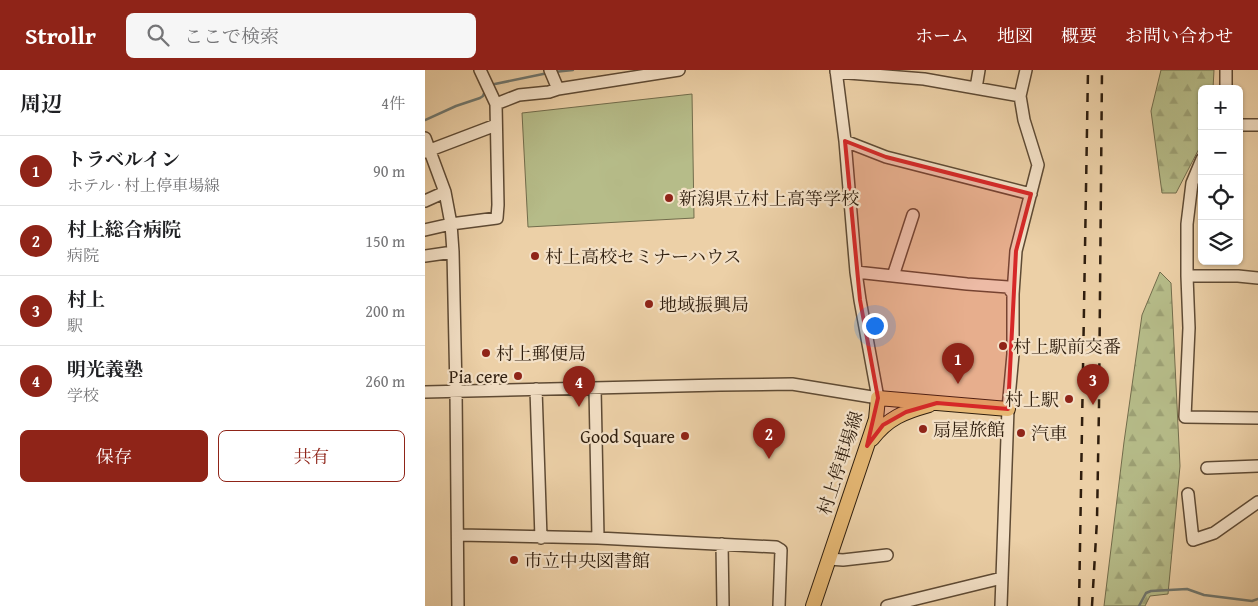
<!DOCTYPE html>
<html lang="ja">
<meta charset="utf-8">
<style>
body{margin:0;font-family:"Gentium Book Plus","Noto Serif JP",serif;background:#f6f6f6;color:#202124}
.controls{position:absolute;right:15px;top:15px;display:grid;overflow:hidden;border-radius:8px;box-shadow:0 1px 4px #0004}
.controls button{width:45px;height:45px;display:grid;place-items:center;padding:0;border:0;border-bottom:1px solid #e0e0e0;background:#fff;color:#202124;font:25px sans-serif}
.you{position:absolute;left:449px;top:255px;width:18px;height:18px;margin:-12px;border:4px solid #fff;border-radius:50%;background:#1a73e8;box-shadow:0 0 0 8px #1a73e833}
.badge{display:grid;place-items:center;width:32px;height:32px;border-radius:50%;background:#8f2418;color:#fff;font-size:16px;font-weight:700}
.pin{position:absolute;translate:-50% -41px;filter:drop-shadow(0 1px 2px #0008)}
.pin::after{content:'';position:absolute;top:26px;width:18px;height:15px;background:inherit;clip-path:polygon(0 0,100% 0,50% 100%)}
.list{margin:0;padding:0;list-style:none}
h2{display:flex;justify-content:space-between;align-items:center;height:65px;margin:0;padding:0 20px;font-size:21px}
h2 small{font-size:16px;font-weight:400;color:#757577}
.list li{display:grid;grid-template-columns:32px 1fr auto;gap:15px;align-items:center;box-sizing:border-box;height:70px;padding:0 20px;border-top:1px solid #e0e0e0}
.list b{display:block;font-size:19px;white-space:nowrap}
.list p{margin:0;font-size:16px;white-space:nowrap;color:#757577}
.list em{font-size:16px;font-style:normal;color:#757577}
.actions{display:flex;gap:10px;padding:15px 20px}
.actions a{flex:1;padding:11px 0;border:1px solid #8f2418;border-radius:8px;text-align:center;font-size:18px;color:#8f2418}
.actions .main{background:#8f2418;color:#fff}
.icon{flex:none;width:28px;height:28px;fill:none;stroke:currentColor;stroke-width:2;stroke-linecap:round;stroke-linejoin:round}
.map{position:relative;flex:none;width:833px;height:536px;overflow:hidden}
header{display:flex;align-items:center;gap:30px;box-sizing:border-box;height:70px;padding:0 25px;background:#8f2418;color:#fff}
header strong{font-size:24px}
nav{display:flex;gap:28px;margin-inline-start:auto;font-size:18px}
.search{width:350px;height:45px;background:#f6f6f6;display:flex;align-items:center;gap:12px;box-sizing:border-box;padding:0 18px;border-radius:8px;color:#757577;font-size:19px}
main{display:flex}
aside{flex:1;background:#fff}
.map>svg:first-child{display:block}
</style>
<header>
<strong>Strollr</strong>
<div class="search"><svg class="icon" aria-label="search" viewBox="0 0 24 24"><circle cx="10" cy="10" r="6"/><path d="M15 15l6 6"/></svg>ここで検索</div>
<nav><a>ホーム</a><a>地図</a><a>概要</a><a>お問い合わせ</a></nav>
</header>
<main>
<aside>
<h2>周辺<small>4件</small></h2>
<ul class="list">
<li><span class="badge">1</span><div><b>トラベルイン</b><p>ホテル · 村上停車場線</p></div><em>90 m</em></li>
<li><span class="badge">2</span><div><b>村上総合病院</b><p>病院</p></div><em>150 m</em></li>
<li><span class="badge">3</span><div><b>村上</b><p>駅</p></div><em>200 m</em></li>
<li><span class="badge">4</span><div><b>明光義塾</b><p>学校</p></div><em>260 m</em></li>
</ul>
<div class="actions"><a class="main">保存</a><a>共有</a></div>
</aside>
<div class="map">
<svg width="833" height="536" viewBox="0 0 833 536">
<defs>
<pattern id="forest-firs" width="22" height="20" patternUnits="userSpaceOnUse" patternTransform="scale(1.25)"><rect width="22" height="20" fill="#b6bc89"/><path d="M5 1l3.5 6h-7zM16 11l3.5 6h-7z" fill="#9da175"/></pattern>
</defs>
<rect width="100%" height="100%" fill="#ecd0a7"/>
<filter id="stains"><feTurbulence type="fractalNoise" baseFrequency=".004" numOctaves="4"/><feColorMatrix values="0 0 0 0 .2 0 0 0 0 .09 0 0 0 0 .02 0 0 0 .5 -.17"/></filter>
<radialGradient id="worn" r=".72"><stop offset=".6" stop-color="#630" stop-opacity="0"/><stop offset="1" stop-color="#630" stop-opacity=".3"/></radialGradient>
<path fill="url(#forest-firs)" stroke="#726d4c" d="M 736,0 L 789,0 L 788,19 L 777,19 L 777,73 L 751,123 L 737,123 L 726,41 Z
M 735,202 L 746,213 L 755,396 L 743,524 L 725,526 L 720,536 L 679,536 L 699,372 L 717,245 Z"/>
<path fill="#b6bc89" stroke="#726d4c" d="M 267,24 L 269,148 L 103,157 L 97,43 Z"/>
<g fill="none" stroke-linecap="round" stroke-linejoin="round">
<path stroke="#707870" stroke-width="2.5" d="M 129,2 L 148,0
M 65,15 L 123,3
M 0,50 L 31,36 L 55,28 L 58,26 L 60,21
M 714,536 L 721,523 L 726,521 L 762,519 L 779,525 L 827,531 L 833,529"/>
<defs>
<path id="minor" d="M 55,0 L 71,34
M 125,0 L 133,19
M 411,2 L 499,9 L 595,26
M 551,18 L 554,0
M 801,19 L 801,0
M 814,55 L 833,55
M 0,68 L 20,122 L 26,154 L 28,182 L 31,321 L 33,536
M 420,71 L 461,87 L 606,124
M 0,82 L 71,55
M 777,89 L 767,113 L 762,154 L 762,206 L 764,258 L 760,347 L 833,348
M 0,131 L 20,122
M 0,160 L 26,154 L 72,148 L 73,135 L 71,34 L 94,25 L 124,22 L 133,19 L 254,0
M 0,186 L 28,182
M 431,202 L 542,214 L 583,217 L 588,224 L 588,284 L 583,339 L 576,536
M 468,206 L 488,145
M 762,206 L 813,206 L 833,208
M 588,224 L 591,181 L 613,95 L 599,50 L 595,26 L 601,0
M 170,318 L 173,468
M 111,319 L 116,468
M 0,322 L 295,315 L 367,314 L 453,328 L 435,230 L 431,202 L 420,71 L 411,0
M 782,398 L 833,396
M 763,424 L 768,470 L 789,463 L 833,432
M 33,465 L 173,468 L 351,477 L 356,480 L 354,536
M 297,474 L 298,536
M 404,489 L 418,490 L 462,485
M 462,536 L 577,508"/>
<path id="major" d="M 447,369 C 463,348 479,342 504,335
M 388,536 L 451,349 L 453,328 L 583,339"/>
</defs>
<use href="#minor" stroke="#5e4a34" stroke-width="14"/>
<use href="#major" stroke="#2f1e0e" stroke-width="16"/>
<use href="#minor" stroke="#f3e0c6" stroke-width="11"/>
<use href="#major" stroke="#e6b874" stroke-width="14"/>
<path stroke="#2f1e0e" stroke-width="2.5" stroke-dasharray="9 9" stroke-linecap="butt" d="M 654,536 L 663,0
M 667,536 L 672,450 L 674,336 L 677,0"/>
</g>
<path fill="#d62828" fill-opacity="0.2" stroke="#d62828" stroke-width="4" stroke-linejoin="round" d="M 420,71 L 461,87 L 606,124 L 591,181 L 583,339 L 512,333 L 481,342 L 458,355 L 442,376 L 453,328 L 435,230 Z"/>
<g fill="#8f2418" stroke="#f3e0c6" stroke-width="2">
<circle cx="244" cy="128" r="5"/>
<circle cx="110" cy="186" r="5"/>
<circle cx="224" cy="234" r="5"/>
<circle cx="578" cy="276" r="5"/>
<circle cx="61" cy="283" r="5"/>
<circle cx="93" cy="306" r="5"/>
<circle cx="644" cy="329" r="5"/>
<circle cx="498" cy="359" r="5"/>
<circle cx="596" cy="363" r="5"/>
<circle cx="260" cy="366" r="5"/>
<circle cx="89" cy="490" r="5"/>
</g>
<g text-anchor="middle" dominant-baseline="central" stroke-width="4.5" stroke-linejoin="round" paint-order="stroke">
<g font-size="18" fill="#2f1e0e" stroke="#f3e0c6" text-anchor="start">
<text x="254" y="128">新潟県立村上高等学校</text>
<text x="120" y="186">村上高校セミナーハウス</text>
<text x="234" y="234">地域振興局</text>
<text x="588" y="276">村上駅前交番</text>
<text x="71" y="283">村上郵便局</text>
<text x="83" y="306" text-anchor="end">Pia cere</text>
<text x="634" y="329" text-anchor="end">村上駅</text>
<text x="508" y="359">扇屋旅館</text>
<text x="606" y="363">汽車</text>
<text x="250" y="366" text-anchor="end">Good Square</text>
<text x="99" y="490">市立中央図書館</text>
</g>
<g font-size="18" fill="#2f1e0e" stroke="#f3e0c6">
<text transform="translate(415 393) rotate(-72)">村上停車場線</text>
</g>
</g>
<rect width="100%" height="100%" filter="url(#stains)"/>
<rect width="100%" height="100%" fill="url(#worn)"/>
</svg>
<div class="controls">
<button>+</button>
<button>−</button>
<button><svg class="icon" aria-label="locate" viewBox="0 0 24 24"><circle cx="12" cy="12" r="6"/><path d="M12 2v4M12 18v4M2 12h4M18 12h4"/></svg></button>
<button><svg class="icon" aria-label="layers" viewBox="0 0 24 24"><path d="M12 4l9 5-9 5-9-5zM3 14l9 5 9-5"/></svg></button>
</div>
<div class="you"></div>
<div class="pin badge" style="left:533px;top:314px">1</div>
<div class="pin badge" style="left:344px;top:389px">2</div>
<div class="pin badge" style="left:668px;top:335px">3</div>
<div class="pin badge" style="left:154px;top:337px">4</div>
</div>
</main>
